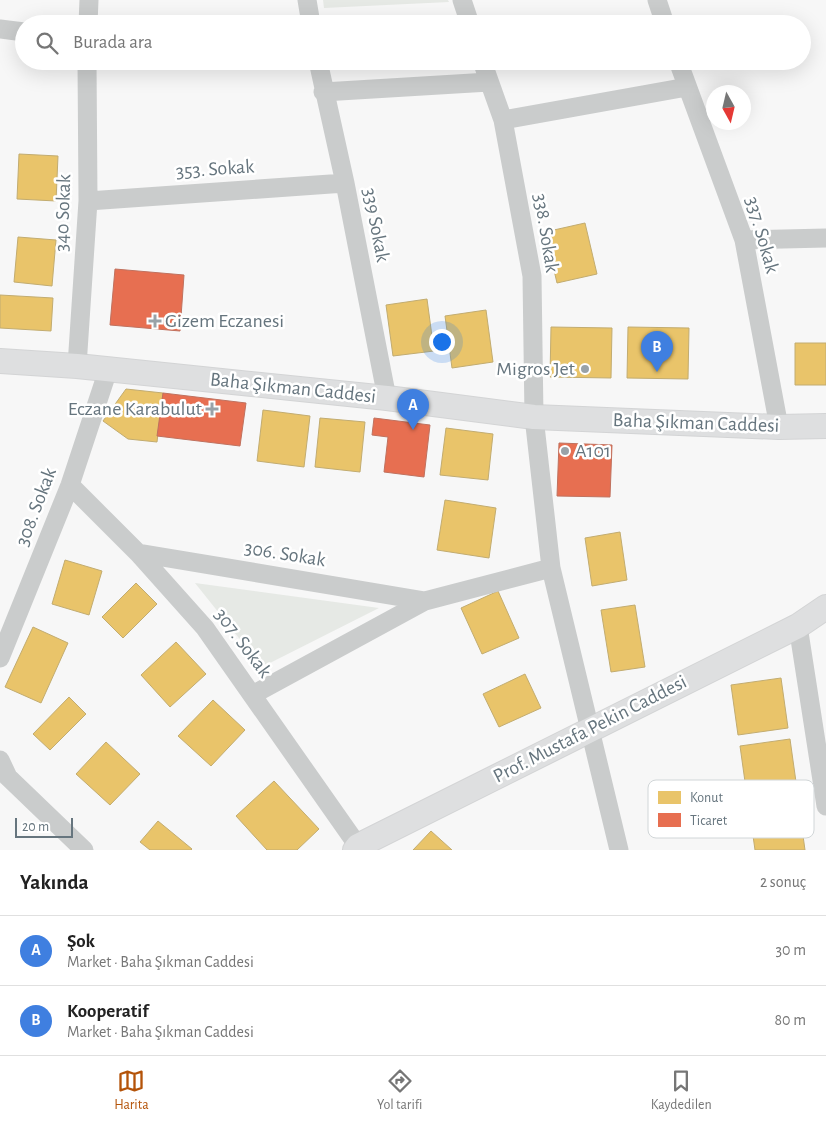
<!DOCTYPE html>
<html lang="tr">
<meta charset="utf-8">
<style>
body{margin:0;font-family:"Alegreya Sans",sans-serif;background:#f2f2f2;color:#222}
.compass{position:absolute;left:706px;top:85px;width:45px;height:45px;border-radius:50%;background:#fff;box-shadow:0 5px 20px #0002;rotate:172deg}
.scale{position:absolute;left:15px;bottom:12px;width:58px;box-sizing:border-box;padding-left:5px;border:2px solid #66757e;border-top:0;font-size:14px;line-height:18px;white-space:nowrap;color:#66757e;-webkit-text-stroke:4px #fff;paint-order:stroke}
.you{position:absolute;left:441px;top:341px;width:18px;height:18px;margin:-12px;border:4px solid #fff;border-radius:50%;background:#1a73e8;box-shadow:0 0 0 8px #1a73e833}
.badge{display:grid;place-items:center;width:32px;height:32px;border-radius:50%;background:#b45309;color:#fff;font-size:16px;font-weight:700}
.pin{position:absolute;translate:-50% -41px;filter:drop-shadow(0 1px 2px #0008)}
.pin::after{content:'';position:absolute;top:26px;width:18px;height:15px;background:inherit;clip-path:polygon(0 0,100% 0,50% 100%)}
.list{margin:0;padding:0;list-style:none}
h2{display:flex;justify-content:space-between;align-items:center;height:65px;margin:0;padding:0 20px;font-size:21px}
h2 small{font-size:16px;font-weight:400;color:#767676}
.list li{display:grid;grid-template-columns:32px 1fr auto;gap:15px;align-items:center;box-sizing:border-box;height:70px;padding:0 20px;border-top:1px solid #e0e0e0}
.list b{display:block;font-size:19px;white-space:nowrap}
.list p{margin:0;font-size:16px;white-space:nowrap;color:#767676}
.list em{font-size:16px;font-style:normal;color:#767676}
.icon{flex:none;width:28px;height:28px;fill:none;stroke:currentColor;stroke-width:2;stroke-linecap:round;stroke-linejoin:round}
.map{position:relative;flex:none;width:826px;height:850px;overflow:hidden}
.search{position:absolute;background:#fff;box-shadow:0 5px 20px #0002;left:15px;right:15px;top:15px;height:55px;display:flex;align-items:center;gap:12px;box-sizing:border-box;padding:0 18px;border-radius:28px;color:#767676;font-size:19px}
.sheet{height:205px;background:#fff}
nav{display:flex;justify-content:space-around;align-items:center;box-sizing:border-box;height:70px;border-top:1px solid #e0e0e0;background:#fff;font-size:14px;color:#767676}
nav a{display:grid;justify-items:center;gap:2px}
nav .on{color:#b45309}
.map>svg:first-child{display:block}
</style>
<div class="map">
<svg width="826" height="850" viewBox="0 0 826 850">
<rect width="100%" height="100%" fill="#f7f7f7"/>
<path fill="#e6e9e5" d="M 323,0 L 448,0 L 449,2 L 324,8 Z
M 195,583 L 379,608 L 262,667 Z"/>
<path fill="#e9c46a" stroke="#c2ac70" d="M 19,154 L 58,156 L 56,201 L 17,199 Z
M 585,223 L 597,274 L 557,283 L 545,232 Z
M 18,237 L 56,240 L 52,286 L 14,282 Z
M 0,295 L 53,298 L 51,331 L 0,328 Z
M 427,299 L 434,351 L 393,356 L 386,305 Z
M 486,310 L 493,362 L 452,368 L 445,316 Z
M 551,327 L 612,328 L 611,378 L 550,377 Z
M 628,327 L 689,328 L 688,379 L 627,378 Z
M 795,343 L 826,343 L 826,385 L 795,385 Z
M 126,389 L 163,393 L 157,442 L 128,439 L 103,421 Z
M 263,410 L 310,416 L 304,467 L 257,461 Z
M 320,418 L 365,422 L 360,472 L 315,467 Z
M 446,428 L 493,434 L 488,480 L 440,475 Z
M 445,500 L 496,508 L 489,558 L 437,550 Z
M 620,532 L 627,580 L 592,586 L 585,538 Z
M 65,560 L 102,571 L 89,615 L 52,604 Z
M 136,583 L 157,604 L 123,638 L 102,617 Z
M 498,591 L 519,638 L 482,654 L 461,608 Z
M 635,605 L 645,667 L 611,672 L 601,610 Z
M 33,627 L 68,643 L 41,703 L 5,687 Z
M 176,642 L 206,674 L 170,707 L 141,675 Z
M 525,674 L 541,708 L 499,727 L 483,694 Z
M 781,678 L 788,728 L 738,735 L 731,685 Z
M 69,697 L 86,714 L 50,750 L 33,734 Z
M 213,700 L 245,730 L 211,766 L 178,736 Z
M 790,739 L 797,789 L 747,796 L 740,746 Z
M 106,742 L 140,774 L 110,805 L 76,774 Z
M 274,781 L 319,829 L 297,850 L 267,850 L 236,816 Z
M 798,800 L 805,850 L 755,850 L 749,807 Z
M 158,821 L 192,849 L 191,850 L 150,850 L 140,842 Z
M 431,831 L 452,850 L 413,850 Z"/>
<path fill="#e76f51" stroke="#c0715e" d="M 115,269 L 184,275 L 180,331 L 110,325 Z
M 163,393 L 246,403 L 240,446 L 157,436 Z
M 374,418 L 430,425 L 424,477 L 384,472 L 388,437 L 372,435 Z
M 559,443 L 612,445 L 610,497 L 557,496 Z"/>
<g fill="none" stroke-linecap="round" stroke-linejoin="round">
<defs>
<path id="major" d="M 0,361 L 77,366 L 387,398 L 534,417 L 779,427 L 826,426
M 355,850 L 358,846 L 798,626 L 826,607"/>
</defs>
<use href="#major" stroke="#d3d4d5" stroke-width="26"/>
<path stroke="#cacccc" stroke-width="19" d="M 307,0 L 311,24
M 462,0 L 470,24
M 657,0 L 665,24
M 88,24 L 89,0
M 0,29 L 24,32
M 318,61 L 345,183 L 387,398
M 482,61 L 503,120 L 532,276 L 534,417 L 551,568 L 619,850
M 678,61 L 744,240 L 779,427
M 323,92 L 489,82
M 503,120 L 687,87
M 88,201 L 345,183
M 744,240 L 826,238
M 77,366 L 88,201 L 87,61
M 70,485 L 138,553 L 205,628 L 358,846
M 138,553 L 425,601
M 798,626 L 826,806
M 0,658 L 70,485 L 108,370
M 254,694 L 425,601 L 551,568
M 0,760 L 8,777 L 84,850"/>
<use href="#major" stroke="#dedfe0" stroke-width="24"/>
</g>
<g fill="#99a2a8" stroke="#fff" stroke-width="2">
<path d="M152.5 313.5h5v5h5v5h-5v5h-5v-5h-5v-5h5z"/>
<circle cx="585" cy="369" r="5"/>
<path d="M209.5 401.5h5v5h5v5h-5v5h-5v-5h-5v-5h5z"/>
<circle cx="565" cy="451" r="5"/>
</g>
<g text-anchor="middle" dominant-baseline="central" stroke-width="5" stroke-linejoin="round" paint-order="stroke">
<g font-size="20" fill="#66757e" stroke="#fff">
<text transform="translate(215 169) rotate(-4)">353. Sokak</text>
<text transform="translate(63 213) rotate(-88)">340 Sokak</text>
<text transform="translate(376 225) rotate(79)">339 Sokak</text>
<text transform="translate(546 233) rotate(81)">338. Sokak</text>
<text transform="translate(762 235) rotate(74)">337. Sokak</text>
<text transform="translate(293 388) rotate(6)">Baha Şıkman Caddesi</text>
<text transform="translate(696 423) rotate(2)">Baha Şıkman Caddesi</text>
<text transform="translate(36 507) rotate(-69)">308. Sokak</text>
<text transform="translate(285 554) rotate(9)">306. Sokak</text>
<text transform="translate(243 643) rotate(53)">307. Sokak</text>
<text transform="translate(590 729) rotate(-27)">Prof. Mustafa Pekin Caddesi</text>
</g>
<g font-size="20" fill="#66757e" stroke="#fff" text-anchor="start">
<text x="165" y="321">Gizem Eczanesi</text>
<text x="575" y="369" text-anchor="end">Migros Jet</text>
<text x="202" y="409" text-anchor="end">Eczane Karabulut</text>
<text x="575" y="451">A101</text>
</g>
</g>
<rect x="648" y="780" width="166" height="58" rx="8" fill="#fff" stroke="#d1d6d8" stroke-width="1"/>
<rect x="658" y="791" width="23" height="13" fill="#e9c46a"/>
<rect x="658" y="813" width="23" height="14" fill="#e76f51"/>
<g font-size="14" fill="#66757e">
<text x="690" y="802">Konut</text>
<text x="690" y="825">Ticaret</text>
</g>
</svg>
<svg class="compass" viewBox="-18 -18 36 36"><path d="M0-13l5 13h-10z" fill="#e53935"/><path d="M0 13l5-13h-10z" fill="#767676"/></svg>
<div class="scale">20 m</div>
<div class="you"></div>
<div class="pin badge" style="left:413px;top:430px;background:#3f7fe0">A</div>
<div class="pin badge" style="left:657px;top:372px;background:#3f7fe0">B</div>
<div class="search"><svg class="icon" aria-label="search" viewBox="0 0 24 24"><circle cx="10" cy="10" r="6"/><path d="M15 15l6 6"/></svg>Burada ara</div>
</div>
<section class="sheet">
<h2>Yakında<small>2 sonuç</small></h2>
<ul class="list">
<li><span class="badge" style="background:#3f7fe0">A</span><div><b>Şok</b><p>Market · Baha Şıkman Caddesi</p></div><em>30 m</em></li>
<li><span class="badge" style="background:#3f7fe0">B</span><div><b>Kooperatif</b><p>Market · Baha Şıkman Caddesi</p></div><em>80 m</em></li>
</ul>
</section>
<nav>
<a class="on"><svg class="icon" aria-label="map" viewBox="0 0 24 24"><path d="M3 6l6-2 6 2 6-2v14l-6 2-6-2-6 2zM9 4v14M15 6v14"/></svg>Harita</a>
<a><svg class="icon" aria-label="directions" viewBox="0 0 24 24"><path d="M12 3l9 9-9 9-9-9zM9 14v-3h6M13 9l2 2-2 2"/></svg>Yol tarifi</a>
<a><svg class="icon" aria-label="saved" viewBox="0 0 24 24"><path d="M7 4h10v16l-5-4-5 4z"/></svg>Kaydedilen</a>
</nav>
